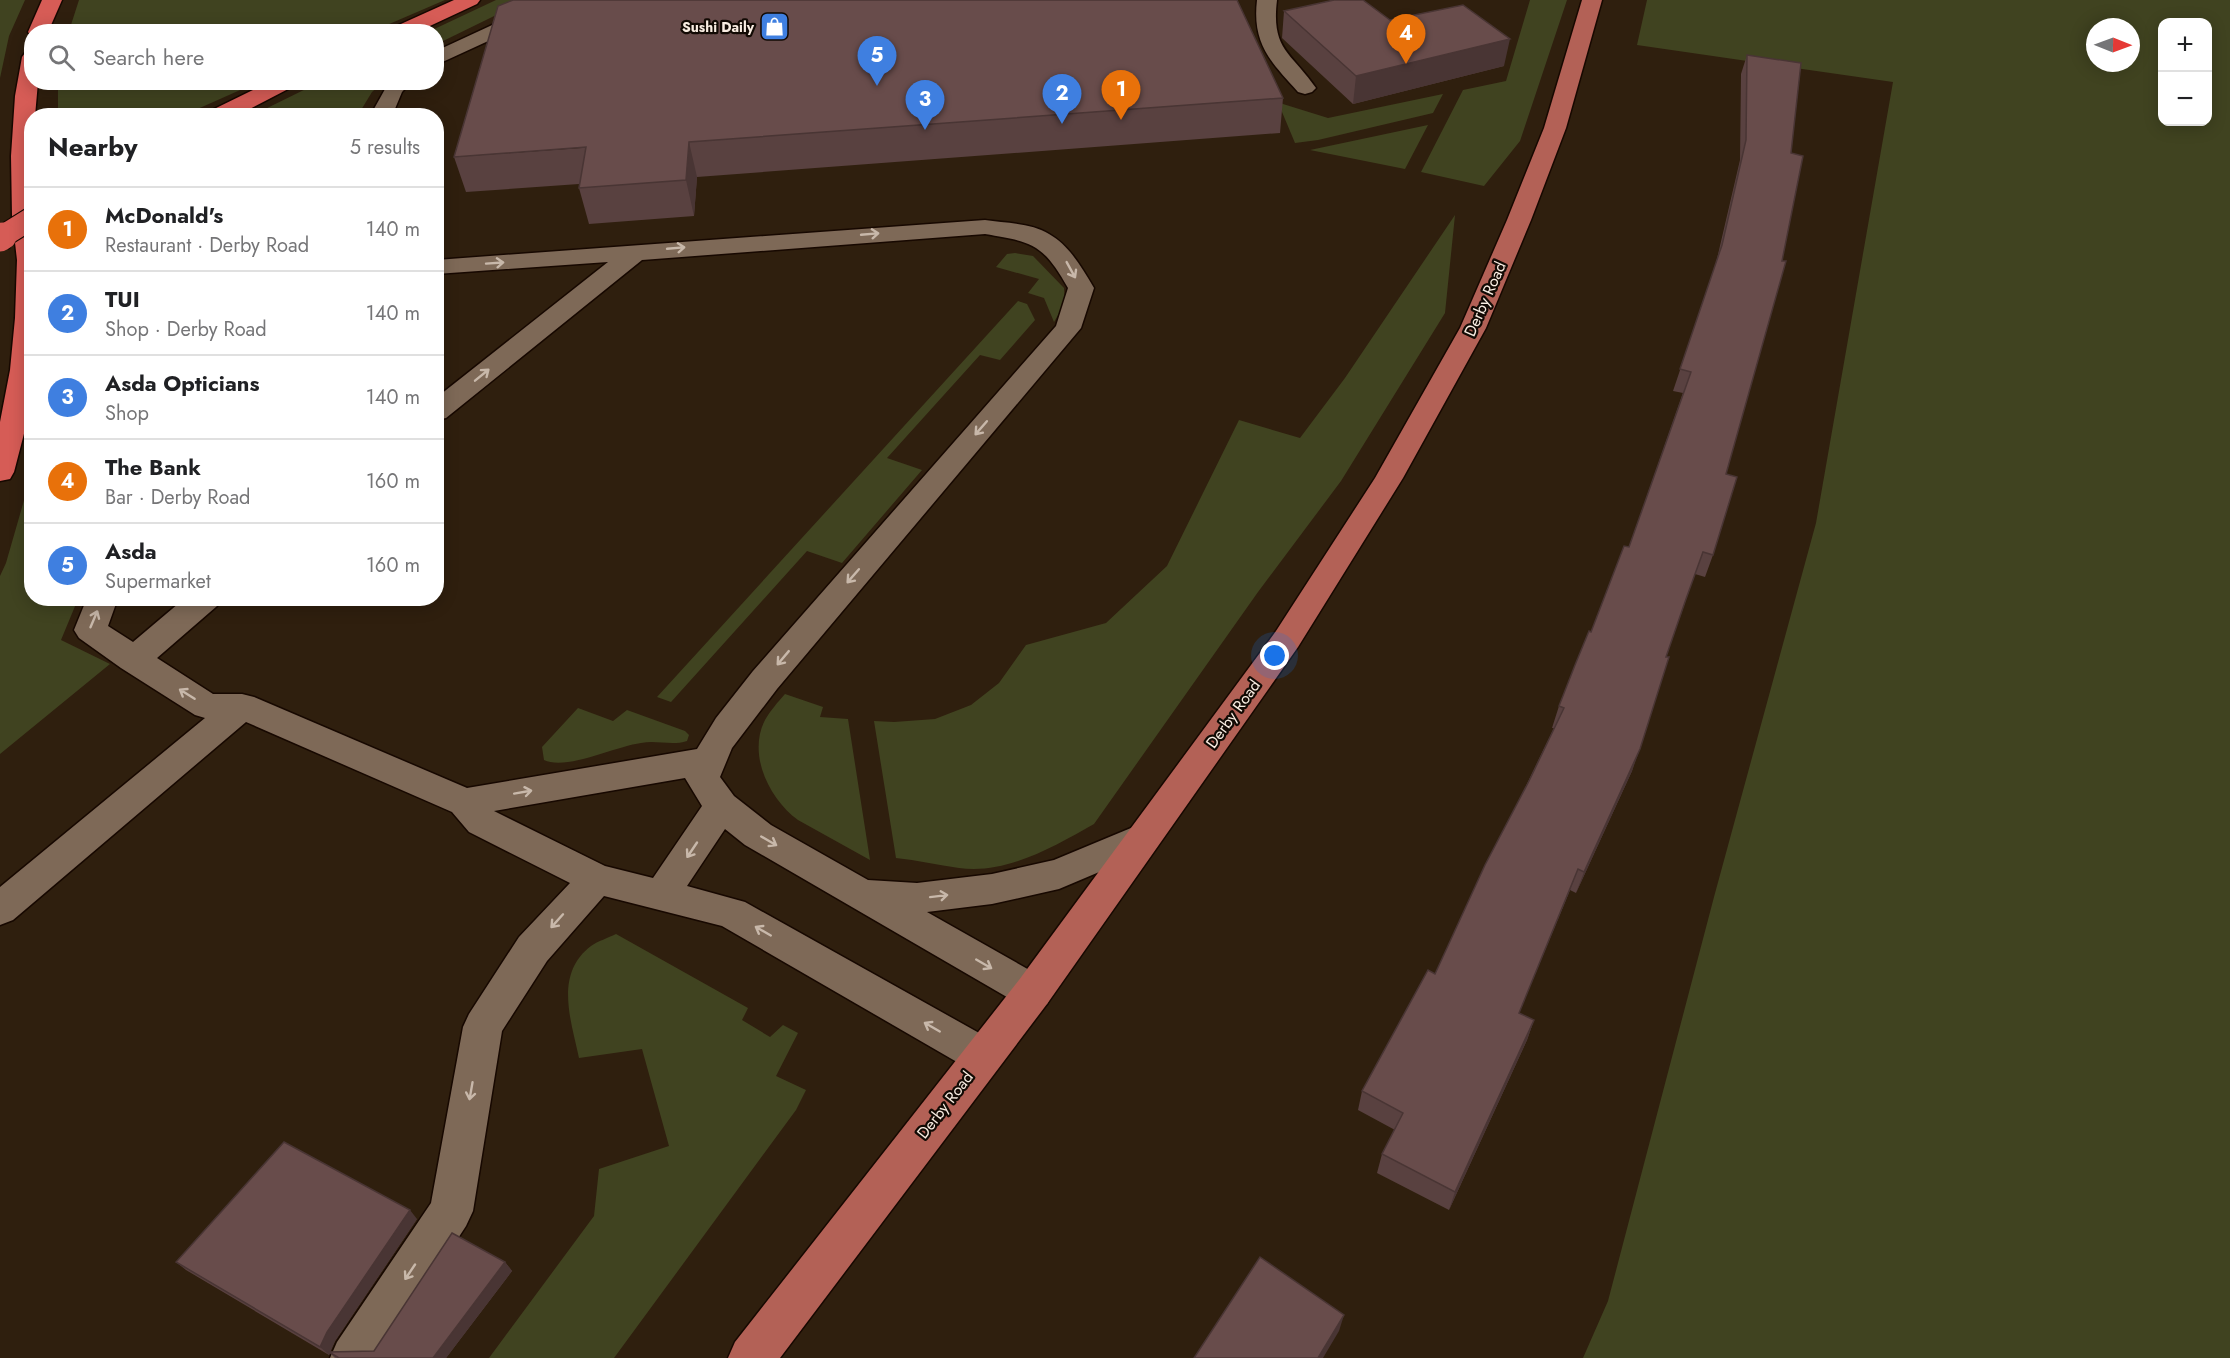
<!DOCTYPE html>
<meta charset="utf-8">
<style>
body{margin:0;font-family:Jost,sans-serif;background:#f6f6f6;color:#202124}
.controls{position:absolute;right:18px;top:18px;display:grid;overflow:hidden;border-radius:12px;box-shadow:0 3px 15px #0003}
.controls button{width:54px;height:54px;display:grid;place-items:center;padding:0;border:0;border-bottom:2px solid #e0e0e0;background:#fff;color:#202124;font:30px sans-serif}
.compass{position:absolute;left:2086px;top:18px;width:54px;height:54px;border-radius:50%;background:#fff;box-shadow:0 3px 15px #0003;rotate:91deg}
.you{position:absolute;left:1275px;top:656px;width:21px;height:21px;margin:-15px;border:4px solid #fff;border-radius:50%;background:#1a73e8;box-shadow:0 0 0 9px #1a73e833}
.badge{display:grid;place-items:center;width:39px;height:39px;border-radius:50%;background:#735783;color:#fff;font-size:20px;font-weight:700}
.pin{position:absolute;translate:-50% -50px;filter:drop-shadow(0 2px 3px #0008)}
.pin::after{content:'';position:absolute;top:32px;width:21px;height:18px;background:inherit;clip-path:polygon(0 0,100% 0,50% 100%)}
.list{margin:0;padding:0;list-style:none}
h2{display:flex;justify-content:space-between;align-items:center;height:78px;margin:0;padding:0 24px;font-size:26px}
h2 small{font-size:20px;font-weight:400;color:#757577}
.list li{display:grid;grid-template-columns:39px 1fr auto;gap:18px;align-items:center;box-sizing:border-box;height:84px;padding:0 24px;border-top:2px solid #e0e0e0}
.list b{display:block;font-size:22px;white-space:nowrap}
.list p{margin:0;font-size:20px;white-space:nowrap;color:#757577}
.list em{font-size:20px;font-style:normal;color:#757577}
.icon{flex:none;width:33px;height:33px;fill:none;stroke:currentColor;stroke-width:2;stroke-linecap:round;stroke-linejoin:round}
.map{position:relative;flex:none;width:2230px;height:1358px;overflow:hidden}
.search{position:absolute;background:#fff;box-shadow:0 3px 15px #0003;left:24px;top:24px;width:420px;height:66px;display:flex;align-items:center;gap:15px;box-sizing:border-box;padding:0 21px;border-radius:24px;color:#757577;font-size:22px}
.panel{position:absolute;background:#fff;box-shadow:0 3px 15px #0003;left:24px;top:108px;width:420px;height:498px;border-radius:24px}
.map>svg:first-child{display:block}
</style>
<div class="map">
<svg width="2230" height="1358" viewBox="0 0 2230 1358">
<rect width="100%" height="100%" fill="#2f1f0e"/>
<path fill="#404320" fill-rule="evenodd" d="M 0,0 L 25,0 L 9,36 L 0,78 Z
M 79,0 L 445,0 L 373,31 L 69,31 Z
M 496,0 L 527,0 L 437,44 L 436,32 L 428,32 Z
M 1530,0 L 1567,0 L 1520,141 L 1484,186 L 1421,172 L 1463,90 L 1506,81 Z
M 1647,0 L 2230,0 L 2230,1358 L 1583,1358 L 1608,1301 L 1714,897 L 1816,523 L 1893,82 L 1637,45 ZM 2162,22 L 2208,22 L 2208,122 L 2162,122 ZM 2095,27 L 2131,27 L 2131,63 L 2095,63 Z
M 320,82 L 382,83 L 372,92 L 358,115 L 253,115 Z
M 58,83 L 58,82 L 256,83 L 184,115 L 58,115 Z
M 1443,94 L 1433,113 L 1318,140 L 1295,143 L 1277,100 L 1283,104 L 1328,118 Z
M 1428,125 L 1405,169 L 1310,150 Z
M 1455,215 L 1445,313 L 1341,481 L 1258,592 L 1094,824 C 1055,846 1006,875 959,868 C 938,865 917,860 896,858 L 874,721 L 894,722 L 935,719 L 971,705 L 999,683 L 1026,645 L 1106,623 L 1167,566 L 1239,420 L 1300,438 L 1345,378 Z
M 1015,253 L 1033,256 L 1064,288 L 1065,303 L 1054,322 L 1044,298 L 1028,293 L 1039,279 L 996,267 L 1007,254 Z
M 1018,301 L 1027,304 L 1035,320 L 1000,360 L 980,355 L 887,458 L 922,470 L 842,563 L 807,551 L 671,702 L 657,697 Z
M 31,476 L 32,598 L 78,599 L 61,640 L 110,664 L 0,754 L 0,576 L 6,563 Z
M 785,694 L 823,707 L 820,717 L 848,719 L 870,860 L 798,820 C 770,800 747,755 765,720 C 770,711 778,702 785,694 Z
M 578,708 L 613,721 L 627,710 L 685,731 L 689,735 L 687,741 C 672,746 657,740 641,743 C 616,746 566,771 544,760 L 542,747 Z
M 616,934 L 748,1008 L 742,1020 L 770,1037 L 783,1025 L 798,1033 L 776,1076 L 806,1090 L 796,1110 L 614,1358 L 489,1358 L 594,1216 L 599,1169 L 669,1146 L 642,1049 L 579,1058 C 571,1020 554,974 591,946 C 598,941 608,938 616,934 Z"/>
<g fill="none" stroke-linecap="round" stroke-linejoin="round">
<defs>
<path id="minor" d="M 546,0 L 572,0 L 569,4 L 436,65 L 436,51 Z
M 1257,0 L 1277,0 C 1271,50 1291,52 1316,88 L 1312,92 L 1305,94 L 1298,92 C 1270,61 1252,44 1257,0 Z
M 389,82 L 411,82 L 402,92 L 392,116 L 370,116 Z
M 985,220 C 1005,223 1032,223 1049,234 C 1070,246 1082,268 1094,288 L 1081,328 L 777,689 L 732,748 L 720,777 L 734,796 L 771,825 L 868,880 L 917,883 L 992,874 L 1054,860 L 1143,823 L 1156,828 L 1161,838 L 1156,848 L 1059,889 L 992,904 L 927,912 L 1047,980 L 1053,992 L 1047,1004 L 1033,1009 L 1019,1004 L 745,845 L 725,829 L 687,886 L 745,902 L 997,1043 L 1003,1056 L 997,1069 L 983,1074 L 969,1069 L 722,926 L 604,896 L 547,961 L 502,1031 L 473,1211 L 466,1226 L 380,1358 L 330,1358 L 337,1342 L 431,1203 L 463,1027 L 469,1014 L 519,937 L 570,883 L 469,832 L 452,812 L 246,722 L 13,920 L 0,925 L 0,887 L 205,718 L 195,715 L 121,668 L 79,638 L 74,630 L 87,598 L 118,598 L 108,626 L 133,642 L 185,598 L 221,598 L 217,606 L 157,658 L 213,694 L 242,694 L 254,697 L 467,788 L 697,749 L 716,718 L 753,671 L 1056,326 L 1068,288 C 1043,244 1033,242 985,234 L 642,260 L 446,418 L 436,420 L 436,398 L 608,262 L 436,274 L 436,260 ZM 685,778 L 702,806 L 653,878 L 605,866 L 494,811 Z"/>
<path id="major" d="M 1582,0 L 1602,0 L 1566,128 L 1531,220 L 1486,328 L 1403,478 L 1298,647 L 1047,1004 L 780,1358 L 728,1358 L 735,1342 L 1019,980 L 1276,631 L 1375,478 L 1460,328 L 1507,220 L 1544,128 Z"/>
<path id="highway" d="M 42,0 L 62,0 L 48,32 L 32,32 L 31,36 L 28,32 Z
M 454,0 L 480,0 L 477,4 L 417,32 L 389,32 L 392,28 Z
M 32,51 L 32,82 L 38,82 L 35,116 L 32,116 L 32,403 L 14,472 L 10,479 L 0,481 L 0,422 L 10,370 L 15,318 L 17,260 L 12,216 L 11,156 L 15,96 L 22,57 L 25,53 Z
M 269,82 L 297,82 L 294,86 L 236,116 L 207,116 L 210,111 Z"/>
</defs>
<use href="#minor" stroke="#170800" stroke-width="3"/>
<use href="#major" stroke="#170800" stroke-width="3"/>
<use href="#highway" stroke="#170800" stroke-width="3"/>
<use href="#minor" fill="#7e6957" fill-rule="evenodd"/>
<use href="#major" fill="#b36156" fill-rule="evenodd"/>
<use href="#highway" fill="#d65c56" fill-rule="evenodd"/>
<defs>
<path id="highway-bridge-far1" d="M 0,238 L 32,218"/>
<path id="highway-bridge" d="M 0,238 L 3,236"/>
</defs>
<use href="#highway-bridge-far1" stroke="#170800" stroke-width="24" stroke-linecap="butt"/>
<use href="#highway-bridge" stroke="#170800" stroke-width="29" stroke-linecap="butt"/>
<use href="#highway-bridge-far1" stroke="#d65c56" stroke-width="22"/>
<use href="#highway-bridge" stroke="#d65c56" stroke-width="27"/>
</g>
<path fill="#594140" d="M 1284,11 L 1504,66 L 1353,104 L 1282,38 Z
M 1747,55 L 1801,63 L 1726,474 L 1713,555 L 1705,577 L 1695,574 L 1666,657 L 1632,771 L 1576,893 L 1570,890 L 1519,1013 L 1534,1020 L 1527,1040 L 1449,1210 L 1377,1173 L 1382,1154 L 1395,1130 L 1358,1110 L 1362,1091 L 1435,974 L 1554,728 L 1552,728 L 1559,706 L 1629,547 L 1683,393 L 1673,391 L 1716,263 L 1740,160 L 1741,74 Z
M 1283,98 L 1280,133 L 697,177 L 694,216 L 589,224 L 579,188 L 579,184 L 466,192 L 454,157 Z
M 417,1219 L 335,1341 L 330,1352 L 374,1351 L 505,1262 L 512,1271 L 446,1358 L 335,1358 L 330,1353 L 329,1355 L 186,1270 L 176,1262 Z"/>
<path fill="#493534" d="M 1510,39 L 1504,66 L 1353,104 L 1356,76 Z
M 689,142 L 697,177 L 694,216 L 686,180 Z
M 1640,749 L 1632,771 L 1576,893 L 1584,872 Z
M 1578,869 L 1570,890 L 1511,1032 L 1519,1013 Z
M 1534,1020 L 1527,1040 L 1449,1210 L 1455,1192 Z
M 410,1210 L 417,1219 L 335,1341 L 329,1355 L 320,1347 L 327,1332 Z
M 505,1262 L 512,1271 L 446,1358 L 433,1358 Z
M 1344,1315 L 1339,1331 L 1323,1358 L 1318,1358 Z"/>
<path fill="#684c4b" stroke="#493534" stroke-width="1.5" d="M 513,0 L 1237,0 L 1283,98 L 689,142 L 686,180 L 579,188 L 586,147 L 454,157 L 498,6 Z
M 1334,0 L 1363,0 L 1390,20 L 1463,5 L 1510,39 L 1356,76 L 1284,11 Z
M 1747,55 L 1801,63 L 1791,153 L 1803,156 L 1782,261 L 1786,261 L 1726,474 L 1737,477 L 1713,555 L 1703,552 L 1686,599 L 1666,657 L 1669,657 L 1640,749 L 1584,872 L 1578,869 L 1519,1013 L 1534,1020 L 1455,1192 L 1382,1154 L 1403,1113 L 1362,1091 L 1428,970 L 1435,974 L 1485,865 L 1529,781 L 1564,708 L 1559,706 L 1575,665 L 1589,631 L 1591,632 L 1624,546 L 1629,547 L 1691,372 L 1680,369 L 1722,245 L 1746,140 Z
M 284,1142 L 410,1210 L 327,1332 L 320,1347 L 176,1262 Z
M 452,1233 L 505,1262 L 433,1358 L 339,1358 L 329,1352 L 374,1351 Z
M 1260,1257 L 1344,1315 L 1318,1358 L 1194,1358 Z"/>
<defs><path id="oneway-shaft" d="M-6 0H5M1.5-3L5.5 0L1.5 3" fill="none" stroke-width="1.6" stroke-linecap="round" stroke-linejoin="round" transform="scale(1.5)"/></defs>
<g stroke="#c8b8aa">
<use href="#oneway-shaft" transform="translate(870 234) rotate(-5)"/>
<use href="#oneway-shaft" transform="translate(676 248) rotate(-5)"/>
<use href="#oneway-shaft" transform="translate(495 263) rotate(-4)"/>
<use href="#oneway-shaft" transform="translate(1071 270) rotate(61)"/>
<use href="#oneway-shaft" transform="translate(482 375) rotate(-39)"/>
<use href="#oneway-shaft" transform="translate(981 428) rotate(131)"/>
<use href="#oneway-shaft" transform="translate(853 576) rotate(131)"/>
<use href="#oneway-shaft" transform="translate(94 619) rotate(-67)"/>
<use href="#oneway-shaft" transform="translate(783 658) rotate(130)"/>
<use href="#oneway-shaft" transform="translate(187 694) rotate(-148)"/>
<use href="#oneway-shaft" transform="translate(523 792) rotate(-10)"/>
<use href="#oneway-shaft" transform="translate(769 841) rotate(30)"/>
<use href="#oneway-shaft" transform="translate(692 850) rotate(124)"/>
<use href="#oneway-shaft" transform="translate(939 896) rotate(-7)"/>
<use href="#oneway-shaft" transform="translate(557 921) rotate(132)"/>
<use href="#oneway-shaft" transform="translate(763 931) rotate(-150)"/>
<use href="#oneway-shaft" transform="translate(984 964) rotate(30)"/>
<use href="#oneway-shaft" transform="translate(932 1027) rotate(-150)"/>
<use href="#oneway-shaft" transform="translate(471 1091) rotate(100)"/>
<use href="#oneway-shaft" transform="translate(410 1272) rotate(124)"/>
</g>
<defs>
<symbol id="shop-square" viewBox="-11 -11 22 22"><rect x="-9" y="-9" width="18" height="18" rx="4" fill="#3f7fe0" stroke="#120a04"/><path d="M-5-2.5h2.3a2.7 3.5 0 0 1 5.4 0H5L5.5 6h-11ZM-1.5-2.5h3a1.5 2.3 0 0 0-3 0Z" fill="#fff"/></symbol>
</defs>
<g fill-rule="evenodd">
<use href="#shop-square" x="758" y="10" width="33" height="33"/>
</g>
<g text-anchor="middle" dominant-baseline="central" stroke-width="4.5" stroke-linejoin="round" paint-order="stroke">
<g font-size="14" font-weight="bold" fill="#f9ede2" stroke="#120a04" text-anchor="end">
<text x="754" y="27">Sushi Daily</text>
</g>
<g font-size="16" fill="#f9ede2" stroke="#120a04">
<text transform="translate(1485 299) rotate(-66)">Derby Road</text>
<text transform="translate(1233 714) rotate(-54)">Derby Road</text>
<text transform="translate(945 1105) rotate(-52)">Derby Road</text>
</g>
</g>
</svg>
<div class="controls">
<button>+</button>
<button>−</button>
</div>
<svg class="compass" viewBox="-18 -18 36 36"><path d="M0-13l5 13h-10z" fill="#e53935"/><path d="M0 13l5-13h-10z" fill="#757577"/></svg>
<div class="you"></div>
<div class="pin badge" style="left:1121px;top:120px;background:#e8710a">1</div>
<div class="pin badge" style="left:1062px;top:124px;background:#3f7fe0">2</div>
<div class="pin badge" style="left:925px;top:130px;background:#3f7fe0">3</div>
<div class="pin badge" style="left:1406px;top:64px;background:#e8710a">4</div>
<div class="pin badge" style="left:877px;top:86px;background:#3f7fe0">5</div>
<div class="search"><svg class="icon" aria-label="search" viewBox="0 0 24 24"><circle cx="10" cy="10" r="6"/><path d="M15 15l6 6"/></svg>Search here</div>
<section class="panel">
<h2>Nearby<small>5 results</small></h2>
<ul class="list">
<li><span class="badge" style="background:#e8710a">1</span><div><b>McDonald's</b><p>Restaurant · Derby Road</p></div><em>140 m</em></li>
<li><span class="badge" style="background:#3f7fe0">2</span><div><b>TUI</b><p>Shop · Derby Road</p></div><em>140 m</em></li>
<li><span class="badge" style="background:#3f7fe0">3</span><div><b>Asda Opticians</b><p>Shop</p></div><em>140 m</em></li>
<li><span class="badge" style="background:#e8710a">4</span><div><b>The Bank</b><p>Bar · Derby Road</p></div><em>160 m</em></li>
<li><span class="badge" style="background:#3f7fe0">5</span><div><b>Asda</b><p>Supermarket</p></div><em>160 m</em></li>
</ul>
</section>
</div>
